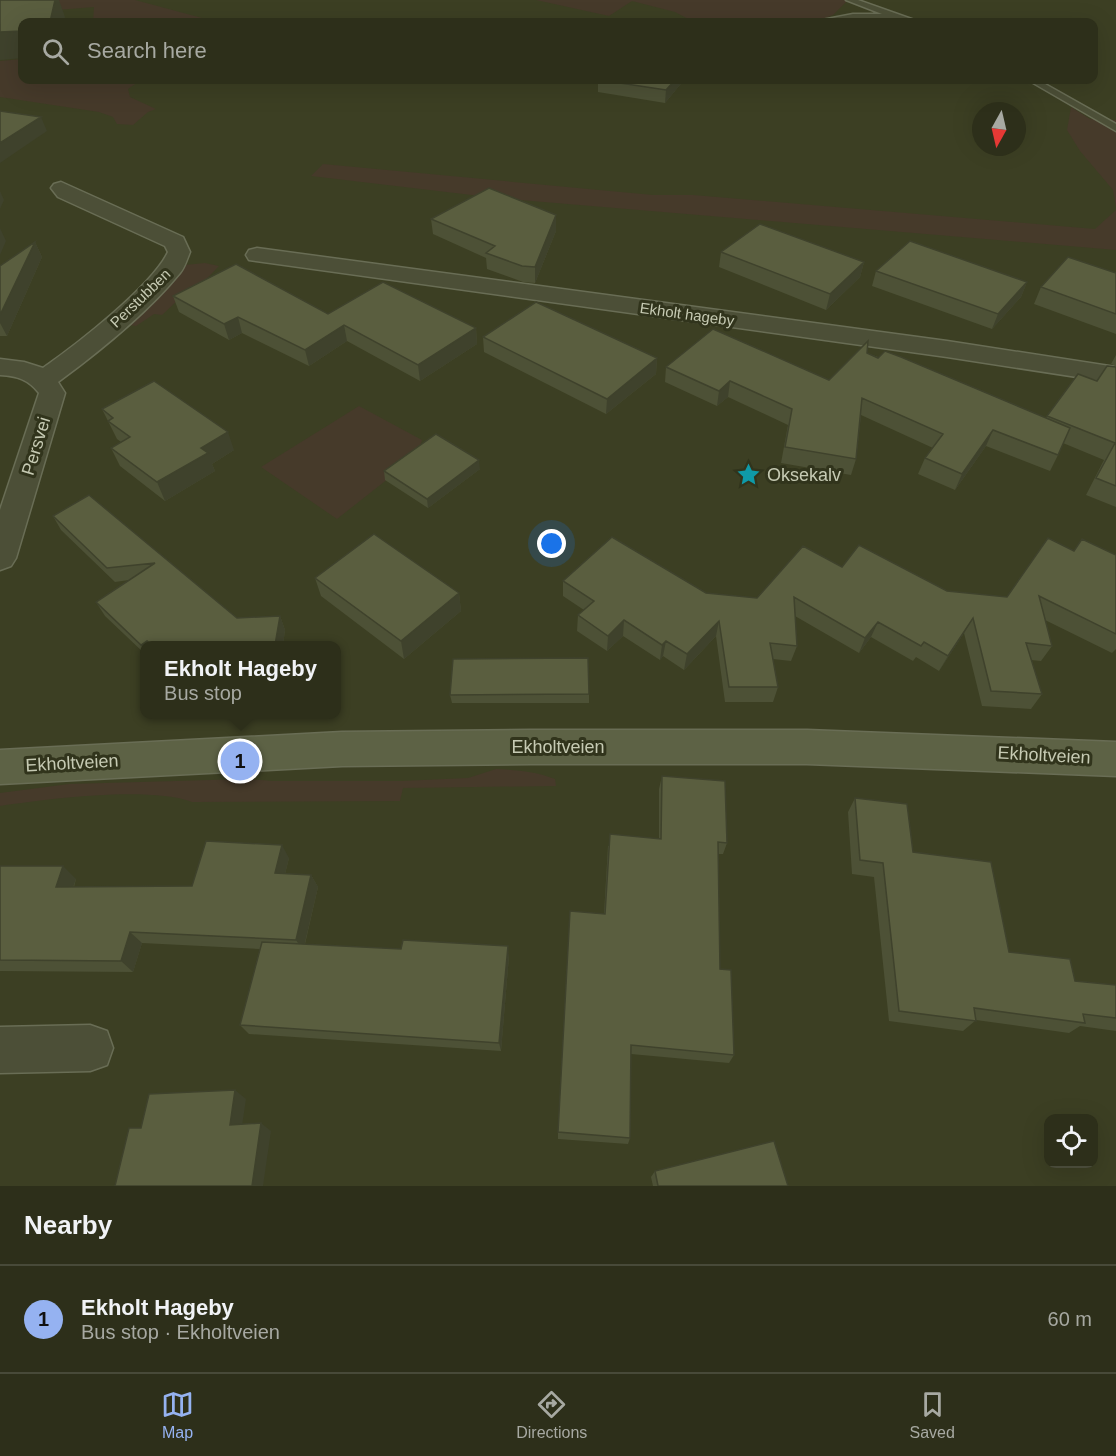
<!DOCTYPE html>
<meta charset="utf-8">
<style>
body{margin:0;font-family:Arial,sans-serif;background:#393b27;color:#f1f3f6}
.controls{position:absolute;right:18px;bottom:18px;display:grid;overflow:hidden;border-radius:12px;box-shadow:0 6px 24px #0002}
.controls button{width:54px;height:54px;display:grid;place-items:center;padding:0;border:0;border-bottom:2px solid #484a39;background:#2d2f1a;color:#f1f3f6;font:30px sans-serif}
.compass{position:absolute;left:972px;top:102px;width:54px;height:54px;border-radius:50%;background:#2d2f1a;box-shadow:0 6px 24px #0002;rotate:188deg}
.you{position:absolute;left:552px;top:544px;width:21px;height:21px;margin:-15px;border:4px solid #fff;border-radius:50%;background:#1a73e8;box-shadow:0 0 0 9px #1a73e833}
.badge{display:grid;place-items:center;width:39px;height:39px;border-radius:50%;background:#95b2f1;color:#111;font-size:20px;font-weight:700}
.pin{position:absolute;translate:-50% -50%;border:3px solid #fff;box-shadow:0 2px 6px #0006}
.popup{position:absolute;left:140px;top:641px;width:201px;height:78px;box-sizing:border-box;display:grid;place-content:center;border-radius:12px;background:#2d2f1a;filter:drop-shadow(0 2px 4px #0005);font-size:20px;white-space:nowrap;color:#a7a9a2}
.popup b{font-size:22px;color:#f1f3f6}
.popup::after{content:'';position:absolute;left:50%;top:100%;margin-left:-12px;border:12px solid transparent;border-top-color:#2d2f1a}
.list{margin:0;padding:0;list-style:none}
h2{display:flex;justify-content:space-between;align-items:center;height:78px;margin:0;padding:0 24px;font-size:26px}
h2 small{font-size:20px;font-weight:400;color:#a7a9a2}
.list li{display:grid;grid-template-columns:39px 1fr auto;gap:18px;align-items:center;box-sizing:border-box;height:108px;padding:0 24px;border-top:2px solid #484a39}
.list b{display:block;font-size:22px;white-space:nowrap}
.list p{margin:0;font-size:20px;white-space:nowrap;color:#a7a9a2}
.list em{font-size:20px;font-style:normal;color:#a7a9a2}
.icon{flex:none;width:33px;height:33px;fill:none;stroke:currentColor;stroke-width:2;stroke-linecap:round;stroke-linejoin:round}
.map{position:relative;flex:none;width:1116px;height:1186px;overflow:hidden}
.search{position:absolute;background:#2d2f1a;box-shadow:0 6px 24px #0002;left:18px;right:18px;top:18px;height:66px;display:flex;align-items:center;gap:15px;box-sizing:border-box;padding:0 21px;border-radius:12px;color:#a7a9a2;font-size:22px}
.sheet{height:186px;background:#2d2f1a}
nav{display:flex;justify-content:space-around;align-items:center;box-sizing:border-box;height:84px;border-top:2px solid #484a39;background:#2d2f1a;font-size:16px;color:#a7a9a2}
nav a{display:grid;justify-items:center;gap:3px}
nav .on{color:#95b2f1}
.map>svg:first-child{display:block}
</style>
<div class="map">
<svg width="1116" height="1186" viewBox="0 0 1116 1186">
<rect width="100%" height="100%" fill="#3c3f23"/>
<path fill="#463a2a" d="M 0,0 L 135,0 L 217,22 L 93,22 L 94,7 L 20,13 Z
M 536,0 L 848,0 L 833,15 L 814,22 L 694,22 L 675,12 L 632,1 L 609,16 Z
M 22,59 L 22,80 L 141,80 L 128,89 L 130,97 L 156,109 L 148,112 L 133,125 L 117,124 L 113,117 L 99,112 L 0,97 L 0,61 Z
M 1071,107 L 1090,119 L 1116,120 L 1116,208 L 1113,190 L 1080,151 L 1067,130 Z
M 323,164 L 653,195 L 693,195 L 1095,229 L 1116,210 L 1116,250 L 497,198 L 311,176 Z
M 205,263 L 219,266 L 185,301 L 178,300 L 162,315 L 154,314 L 136,326 L 124,324 L 185,265 Z
M 359,406 L 422,440 L 417,456 L 337,519 L 261,467 Z
M 496,769 C 517,770 535,771 555,779 L 556,786 L 403,788 L 400,801 L 192,802 C 148,786 48,799 0,806 L 0,793 L 69,784 L 246,779 L 273,781 L 401,781 L 468,778 Z"/>
<g fill="none" stroke-linecap="round" stroke-linejoin="round">
<defs>
<path id="lane" d="M 846,0 L 858,0 L 920,22 L 871,18 L 821,22 L 822,20 L 853,14 L 882,14 Z
M 1028,80 L 1038,80 L 1116,124 L 1116,131 Z"/>
<path id="street" d="M 61,182 L 183,237 L 190,252 C 187,259 185,267 180,273 C 148,312 99,352 58,382 L 65,393 L 16,558 L 11,566 L 0,570 L 0,510 L 39,393 C 28,379 17,376 0,375 L 0,359 L 24,362 L 43,368 C 76,345 152,286 168,252 L 165,246 L 58,197 L 51,188 L 54,184 Z
M 257,248 L 947,341 L 1116,367 L 1116,383 L 947,357 L 249,260 L 246,255 L 249,250 Z
M 90,1025 L 107,1031 L 113,1048 L 107,1065 L 90,1071 L 0,1073 L 0,1027 Z"/>
<path id="secondary" d="M 531,730 L 807,730 L 1116,742 L 1116,776 L 807,764 L 531,764 L 342,766 L 0,784 L 0,750 L 342,732 Z"/>
</defs>
<use href="#lane" stroke="#696d55" stroke-width="3"/>
<use href="#street" stroke="#696d55" stroke-width="3"/>
<use href="#secondary" stroke="#696d55" stroke-width="3"/>
<use href="#lane" fill="#4c4f37" fill-rule="evenodd"/>
<use href="#street" fill="#4c4f37" fill-rule="evenodd"/>
<use href="#secondary" fill="#5d6245" fill-rule="evenodd"/>
</g>
<path fill="#4d5136" d="M 598,80 L 684,80 L 665,103 L 598,92 Z
M 556,215 L 556,231 L 535,283 L 523,282 L 487,269 L 486,258 L 433,234 L 431,219 Z
M 35,242 L 42,257 L 7,336 L 0,336 L 0,266 Z
M 721,252 L 864,262 L 860,277 L 826,310 L 719,267 Z
M 876,271 L 1027,282 L 1021,297 L 992,329 L 872,286 Z
M 1116,273 L 1116,334 L 1034,304 L 1041,287 Z
M 173,296 L 328,314 L 476,328 L 477,344 L 420,381 L 347,341 L 309,366 L 242,333 L 229,340 L 179,312 Z
M 483,337 L 657,358 L 656,374 L 606,414 L 484,352 Z
M 867,353 L 1046,418 L 1047,416 L 1116,367 L 1116,507 L 1086,495 L 1104,460 L 1063,443 L 1058,455 L 1050,471 L 986,446 L 955,490 L 918,474 L 925,458 L 933,448 L 861,415 L 856,459 L 851,475 L 781,463 L 788,425 L 728,397 L 717,406 L 665,382 L 666,367 L 829,380 Z
M 1116,355 L 1116,366 L 1111,364 Z
M 102,409 L 234,450 L 212,464 L 215,471 L 165,501 L 120,466 L 111,448 L 121,442 L 117,439 Z
M 480,469 L 428,508 L 385,480 L 384,471 Z
M 89,495 L 237,618 L 280,616 L 285,630 L 283,645 L 144,645 L 144,653 L 105,616 L 96,602 L 129,580 L 115,582 L 61,530 L 53,516 Z
M 1074,551 L 1116,555 L 1116,649 L 1112,653 L 1045,620 L 1052,646 L 1041,661 L 1031,660 L 1042,694 L 1031,709 L 982,706 L 964,633 L 939,671 L 916,657 L 913,661 L 871,637 L 859,653 L 795,616 L 797,646 L 791,661 L 773,659 L 778,687 L 773,702 L 725,702 L 716,636 L 684,670 L 663,656 L 660,660 L 623,636 L 607,651 L 577,631 L 578,615 L 584,610 L 563,596 L 563,581 L 757,598 L 842,567 L 947,591 L 1007,597 Z
M 315,578 L 459,593 L 461,611 L 404,659 L 321,596 Z
M 589,694 L 589,703 L 452,703 L 450,695 Z
M 662,776 L 727,843 L 723,854 L 718,854 L 720,969 L 734,1055 L 729,1063 L 631,1054 L 630,1138 L 628,1144 L 558,1139 L 558,1132 L 604,914 L 608,846 L 659,839 L 659,789 Z
M 855,798 L 913,852 L 1009,952 L 1075,981 L 1116,985 L 1116,1031 L 1080,1026 L 1069,1033 L 976,1020 L 963,1031 L 889,1021 L 874,877 L 852,874 L 848,812 Z
M 289,858 L 285,874 L 311,875 L 318,887 L 305,944 L 509,956 L 501,1051 L 249,1034 L 240,1025 L 260,949 L 142,943 L 133,972 L 0,971 L 0,866 L 76,879 L 74,887 L 192,886 Z
M 655,1171 L 788,1186 L 653,1186 L 651,1177 Z"/>
<path fill="#3f422c" d="M 55,0 L 59,0 L 65,17 L 64,22 L 50,22 Z
M 22,31 L 22,58 L 0,60 L 0,32 Z
M 675,80 L 684,80 L 665,103 L 666,90 Z
M 41,117 L 47,131 L 0,163 L 0,143 Z
M 0,191 L 4,200 L 0,209 Z
M 556,215 L 556,231 L 535,283 L 535,267 Z
M 0,228 L 6,241 L 0,255 Z
M 35,242 L 42,257 L 7,336 L 0,323 L 0,315 Z
M 864,262 L 860,277 L 826,310 L 830,294 Z
M 1027,282 L 1021,297 L 992,329 L 998,314 Z
M 238,317 L 242,333 L 229,340 L 224,324 Z
M 344,325 L 347,341 L 309,366 L 305,350 Z
M 476,328 L 477,344 L 420,381 L 418,365 Z
M 657,358 L 656,374 L 606,414 L 607,399 Z
M 730,381 L 728,397 L 717,406 L 719,391 Z
M 993,430 L 986,446 L 955,490 L 962,474 Z
M 228,432 L 234,450 L 212,464 L 215,471 L 165,501 L 157,482 L 201,448 Z
M 479,460 L 480,469 L 428,508 L 427,499 Z
M 459,593 L 461,611 L 404,659 L 401,641 Z
M 280,616 L 285,630 L 283,645 L 275,645 Z
M 973,618 L 964,633 L 939,671 L 948,656 Z
M 624,620 L 623,636 L 607,651 L 608,636 Z
M 719,621 L 716,636 L 684,670 L 687,654 Z
M 878,622 L 871,637 L 859,653 L 865,638 Z
M 147,641 L 150,645 L 144,645 L 144,650 L 141,645 Z
M 666,641 L 663,656 L 660,660 L 662,645 Z
M 282,845 L 289,858 L 282,886 L 275,873 Z
M 63,866 L 76,879 L 69,899 L 56,887 Z
M 311,875 L 318,887 L 303,951 L 296,940 Z
M 130,932 L 142,943 L 133,972 L 121,961 Z
M 508,946 L 509,956 L 501,1051 L 499,1043 Z
M 235,1090 L 246,1099 L 241,1133 L 230,1125 Z
M 261,1123 L 271,1131 L 263,1186 L 252,1186 Z"/>
<path fill="#5a5e3f" stroke="#3f422c" stroke-width="1.5" d="M 0,0 L 55,0 L 50,22 L 22,22 L 22,31 L 0,32 Z
M 600,80 L 675,80 L 666,90 Z
M 0,111 L 41,117 L 0,143 Z
M 489,188 L 556,215 L 535,267 L 522,266 L 486,253 L 495,246 L 431,219 Z
M 760,224 L 864,262 L 830,294 L 721,252 Z
M 910,241 L 1027,282 L 998,314 L 876,271 Z
M 35,242 L 0,315 L 0,266 Z
M 1068,257 L 1116,273 L 1116,314 L 1041,287 Z
M 236,264 L 328,314 L 383,282 L 476,328 L 418,365 L 344,325 L 305,350 L 238,317 L 224,324 L 173,296 Z
M 536,302 L 657,358 L 607,399 L 483,337 Z
M 713,329 L 829,380 L 868,341 L 867,353 L 878,358 L 885,351 L 901,357 L 1070,428 L 1058,455 L 993,430 L 962,474 L 925,458 L 943,434 L 862,398 L 856,459 L 785,447 L 792,409 L 730,381 L 719,391 L 666,367 Z
M 1107,366 L 1116,367 L 1116,486 L 1096,478 L 1115,443 L 1047,416 L 1078,374 L 1097,381 Z
M 154,381 L 228,432 L 201,448 L 208,453 L 157,482 L 111,448 L 130,437 L 108,421 L 113,418 L 102,409 Z
M 436,434 L 479,460 L 427,499 L 384,471 Z
M 89,495 L 237,618 L 280,616 L 275,645 L 152,645 L 147,641 L 141,645 L 96,602 L 155,563 L 107,568 L 53,516 Z
M 374,534 L 459,593 L 401,641 L 315,578 Z
M 612,537 L 706,593 L 757,598 L 803,546 L 842,567 L 859,545 L 947,591 L 1007,597 L 1048,538 L 1074,551 L 1082,539 L 1116,555 L 1116,634 L 1039,596 L 1052,646 L 1026,643 L 1042,694 L 991,691 L 973,618 L 948,656 L 924,642 L 921,646 L 878,622 L 865,638 L 794,597 L 797,646 L 770,643 L 778,687 L 729,687 L 719,621 L 687,654 L 666,641 L 662,645 L 624,620 L 608,636 L 578,615 L 594,601 L 563,581 Z
M 588,658 L 589,694 L 450,695 L 453,659 Z
M 662,776 L 725,781 L 727,843 L 718,842 L 720,969 L 731,970 L 734,1055 L 631,1045 L 630,1138 L 558,1132 L 570,911 L 605,914 L 610,834 L 661,839 Z
M 855,798 L 907,804 L 913,852 L 991,862 L 1009,952 L 1070,959 L 1075,981 L 1116,985 L 1116,1018 L 1083,1014 L 1085,1023 L 974,1008 L 976,1021 L 899,1011 L 883,863 L 860,860 Z
M 206,841 L 282,845 L 275,873 L 311,875 L 296,940 L 130,932 L 121,961 L 0,960 L 0,866 L 63,866 L 56,887 L 192,886 Z
M 403,940 L 508,946 L 499,1043 L 240,1025 L 262,942 L 401,949 Z
M 235,1090 L 230,1125 L 261,1123 L 252,1186 L 115,1186 L 129,1128 L 141,1128 L 149,1094 Z
M 774,1141 L 788,1186 L 658,1186 L 655,1171 Z"/>
<defs>
<symbol id="sight-bare" viewBox="-9 -9 18 18"><path d="M0-6L1.8-2.2L6-1.7L2.9 1.2L3.7 5.4L0 3.3L-3.7 5.4L-2.9 1.2L-6-1.7L-1.8-2.2Z" fill="#0f9aa8" stroke="#31341c" stroke-width="2.5" paint-order="stroke"/></symbol>
</defs>
<g fill-rule="evenodd">
<use href="#sight-bare" x="732" y="458" width="33" height="33"/>
</g>
<g text-anchor="middle" dominant-baseline="central" stroke-width="6" stroke-linejoin="round" paint-order="stroke">
<g font-size="15" fill="#c6cab3" stroke="#31341c">
<text transform="translate(140 298) rotate(-44)">Perstubben</text>
<text transform="translate(687 314) rotate(8)">Ekholt hageby</text>
</g>
<g font-size="18" fill="#c6cab3" stroke="#31341c">
<text transform="translate(36 446) rotate(-73)">Persvei</text>
<text x="558" y="747">Ekholtveien</text>
<text transform="translate(1044 755) rotate(3)">Ekholtveien</text>
<text transform="translate(72 763) rotate(-3)">Ekholtveien</text>
</g>
<g font-size="18" fill="#c6cab3" stroke="#31341c" text-anchor="start">
<text x="767" y="475">Oksekalv</text>
</g>
</g>
</svg>
<div class="controls">
<button><svg class="icon" aria-label="locate" viewBox="0 0 24 24"><circle cx="12" cy="12" r="6"/><path d="M12 2v4M12 18v4M2 12h4M18 12h4"/></svg></button>
</div>
<svg class="compass" viewBox="-18 -18 36 36"><path d="M0-13l5 13h-10z" fill="#e53935"/><path d="M0 13l5-13h-10z" fill="#a7a9a2"/></svg>
<div class="you"></div>
<div class="pin badge" style="left:240px;top:761px">1</div>
<div class="popup"><b>Ekholt Hageby</b>Bus stop</div>
<div class="search"><svg class="icon" aria-label="search" viewBox="0 0 24 24"><circle cx="10" cy="10" r="6"/><path d="M15 15l6 6"/></svg>Search here</div>
</div>
<section class="sheet">
<h2>Nearby<small></small></h2>
<ul class="list">
<li><span class="badge">1</span><div><b>Ekholt Hageby</b><p>Bus stop · Ekholtveien</p></div><em>60 m</em></li>
</ul>
</section>
<nav>
<a class="on"><svg class="icon" aria-label="map" viewBox="0 0 24 24"><path d="M3 6l6-2 6 2 6-2v14l-6 2-6-2-6 2zM9 4v14M15 6v14"/></svg>Map</a>
<a><svg class="icon" aria-label="directions" viewBox="0 0 24 24"><path d="M12 3l9 9-9 9-9-9zM9 14v-3h6M13 9l2 2-2 2"/></svg>Directions</a>
<a><svg class="icon" aria-label="saved" viewBox="0 0 24 24"><path d="M7 4h10v16l-5-4-5 4z"/></svg>Saved</a>
</nav>
